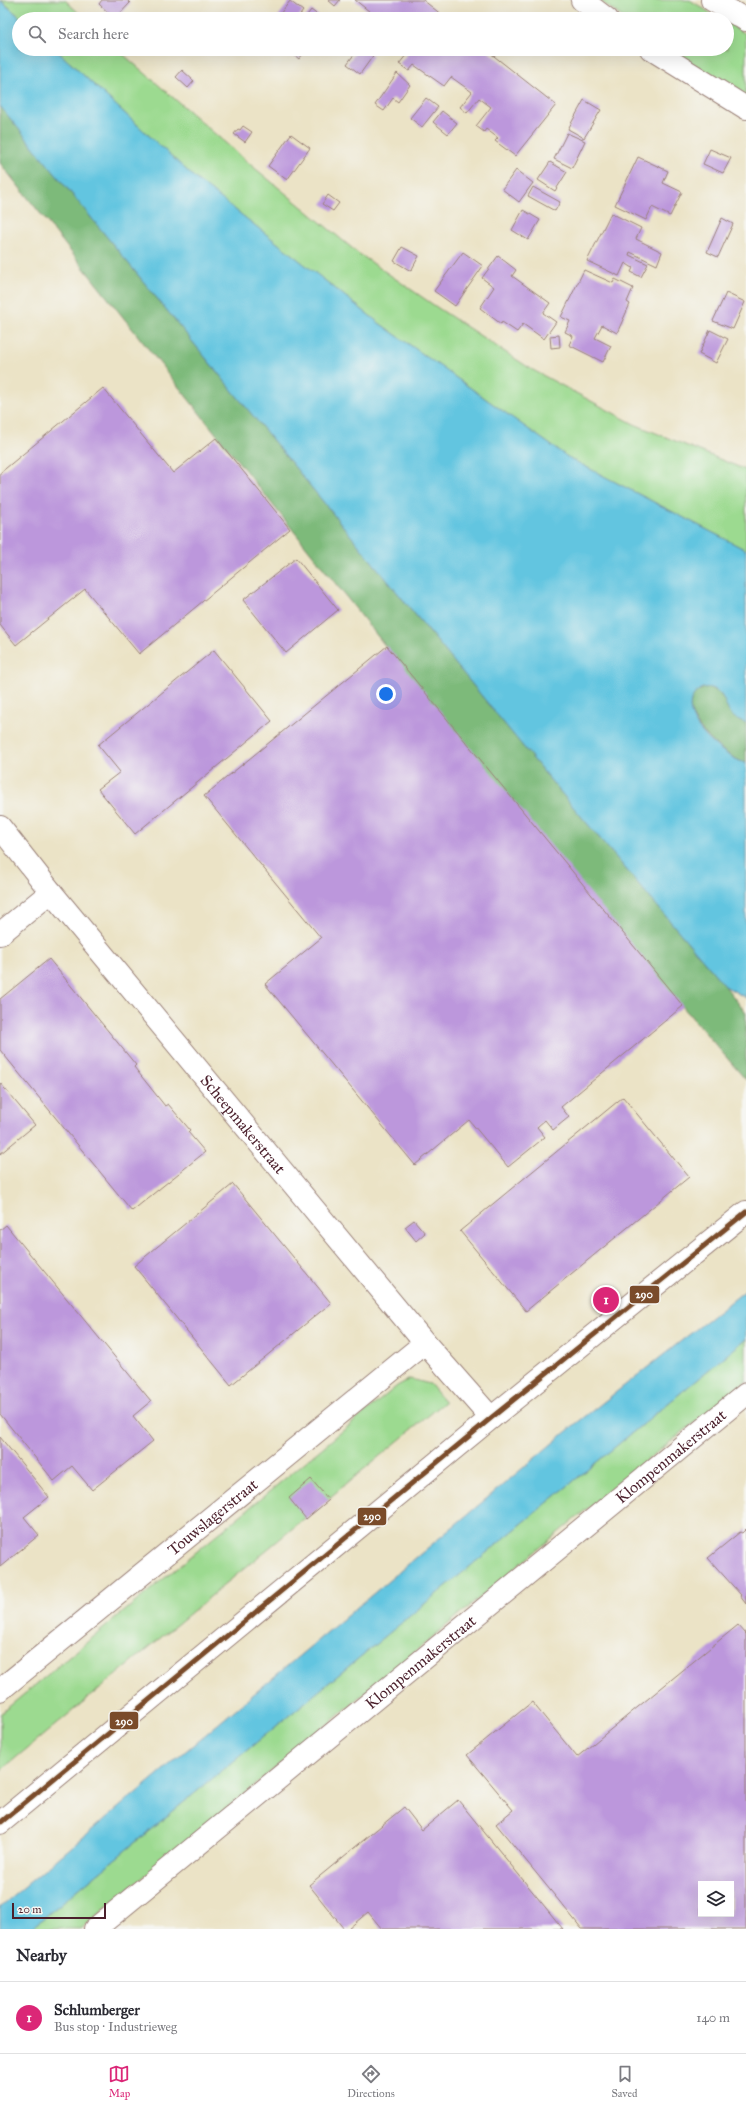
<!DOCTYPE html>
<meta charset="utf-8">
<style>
body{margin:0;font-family:"IM FELL Great Primer",serif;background:#f2f2f3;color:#2b2b33}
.controls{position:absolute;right:12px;bottom:12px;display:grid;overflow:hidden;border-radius:0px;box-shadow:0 4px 16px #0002}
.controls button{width:36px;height:36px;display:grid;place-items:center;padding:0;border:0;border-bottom:1px solid #e1e1e2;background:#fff;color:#2b2b33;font:20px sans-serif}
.scale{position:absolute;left:12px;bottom:10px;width:94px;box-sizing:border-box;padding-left:4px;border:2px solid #4a1f2b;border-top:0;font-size:11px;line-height:14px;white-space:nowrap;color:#4a1f2b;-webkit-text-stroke:3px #f6f6f2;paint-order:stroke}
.you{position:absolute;left:386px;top:694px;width:14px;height:14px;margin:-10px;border:3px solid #fff;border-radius:50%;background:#1a73e8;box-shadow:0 0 0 6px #1a73e833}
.badge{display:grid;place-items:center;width:26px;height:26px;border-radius:50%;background:#db2777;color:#fff;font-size:13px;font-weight:700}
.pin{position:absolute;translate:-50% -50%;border:2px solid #fff;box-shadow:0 1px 4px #0006}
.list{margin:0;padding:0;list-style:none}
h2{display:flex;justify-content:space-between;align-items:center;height:52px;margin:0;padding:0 16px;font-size:17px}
h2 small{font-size:13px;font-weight:400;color:#7c7c81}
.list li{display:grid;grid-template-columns:26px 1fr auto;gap:12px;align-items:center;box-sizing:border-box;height:72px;padding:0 16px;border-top:1px solid #e1e1e2}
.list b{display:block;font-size:15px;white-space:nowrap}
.list p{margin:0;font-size:13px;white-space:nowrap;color:#7c7c81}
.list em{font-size:13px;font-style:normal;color:#7c7c81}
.icon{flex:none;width:22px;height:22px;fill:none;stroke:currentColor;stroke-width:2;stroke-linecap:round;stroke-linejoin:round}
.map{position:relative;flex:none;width:746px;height:1929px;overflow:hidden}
.search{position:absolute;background:#fff;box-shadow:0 4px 16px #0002;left:12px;right:12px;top:12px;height:44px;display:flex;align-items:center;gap:10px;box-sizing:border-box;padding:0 14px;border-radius:22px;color:#7c7c81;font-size:15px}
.sheet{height:124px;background:#fff}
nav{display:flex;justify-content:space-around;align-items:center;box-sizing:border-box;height:56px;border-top:1px solid #e1e1e2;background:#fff;font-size:11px;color:#7c7c81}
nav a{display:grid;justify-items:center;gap:2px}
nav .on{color:#db2777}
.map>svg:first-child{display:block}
</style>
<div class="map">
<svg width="746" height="1929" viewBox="0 0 746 1929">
<rect width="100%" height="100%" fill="#f6f6f2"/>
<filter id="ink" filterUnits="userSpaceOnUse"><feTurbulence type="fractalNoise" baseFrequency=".025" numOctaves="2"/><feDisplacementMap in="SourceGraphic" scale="8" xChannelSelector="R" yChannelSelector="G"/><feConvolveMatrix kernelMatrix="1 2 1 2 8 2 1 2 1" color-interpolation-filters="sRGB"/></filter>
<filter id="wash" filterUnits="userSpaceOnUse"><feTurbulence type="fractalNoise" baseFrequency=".012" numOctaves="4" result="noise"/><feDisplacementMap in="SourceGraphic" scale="16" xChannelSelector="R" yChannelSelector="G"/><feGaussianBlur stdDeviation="0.9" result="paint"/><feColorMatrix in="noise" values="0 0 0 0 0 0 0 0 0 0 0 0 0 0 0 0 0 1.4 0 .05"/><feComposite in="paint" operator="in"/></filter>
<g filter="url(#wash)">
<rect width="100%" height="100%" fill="#ebe3c6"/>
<path fill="#9cda90" stroke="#737c5e" d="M 1,0 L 65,0 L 85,19 L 22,19 Z
M 599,0 L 690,0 L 720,19 L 625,19 Z
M 727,23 L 746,34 L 746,98 L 667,49 L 727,49 Z
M 55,49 L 117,49 L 251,165 L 358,253 L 438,308 L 531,369 L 634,424 L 746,470 L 746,550 L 569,458 L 379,323 L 196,179 Z
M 746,1339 L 746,1382 L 618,1483 L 81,1929 L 30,1929 Z
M 410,1379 L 430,1384 L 445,1402 L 0,1771 L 0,1714 L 397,1386 Z"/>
<path fill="#7dba7a" stroke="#646c52" d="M 0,106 L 552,782 L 725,986 L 746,1013 L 746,1080 L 682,1006 L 387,648 L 0,163 Z
M 707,687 C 730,693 724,714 746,723 L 746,763 C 722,757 661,702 707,687 Z"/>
<path fill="#62c5e0" stroke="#567286" d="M 0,0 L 22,19 L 19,19 L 19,49 L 55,49 L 196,179 L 379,323 L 569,458 L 746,550 L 746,723 C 742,721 736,719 732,716 C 724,707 726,695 714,689 C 709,687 703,687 699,690 C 669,713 724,758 746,763 L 746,998 L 725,986 L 552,782 L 0,106 Z
M 746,1290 L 746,1339 L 30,1929 L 0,1929 L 0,1907 L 573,1426 Z"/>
<g id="blocks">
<path fill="#bc97dc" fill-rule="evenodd" d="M 102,0 L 127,0 L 130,3 L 115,19 L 99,4 Z
M 328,0 L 340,0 L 335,6 Z
M 355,0 L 423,0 L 447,19 L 379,19 Z
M 290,1 L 303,11 L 297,19 L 276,19 Z
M 311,10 L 323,19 L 304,19 Z
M 287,49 L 307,49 L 299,59 Z
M 358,49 L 364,49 L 373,56 L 360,74 L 347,64 Z
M 411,49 L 485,49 L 556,105 L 515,156 L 495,141 L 498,138 L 486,129 L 484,132 L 476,126 L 491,107 L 479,98 L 467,113 L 460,107 L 472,92 L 451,77 L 444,86 L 414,65 L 409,71 L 399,64 Z
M 182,70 L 194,81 L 188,88 L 176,77 Z
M 397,73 L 410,85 L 398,102 L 393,98 L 384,111 L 375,105 Z
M 426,98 L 438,107 L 422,127 L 410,118 Z
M 584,100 L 601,110 L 584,138 L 568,129 Z
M 442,111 L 457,123 L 448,134 L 433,122 Z
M 243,126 L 252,132 L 245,142 L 234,134 L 238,129 L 240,130 Z
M 567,133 L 585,141 L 572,168 L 554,159 Z
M 291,134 L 310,148 L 287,180 L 268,166 Z
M 710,149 L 731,158 L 723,173 L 703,164 Z
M 638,157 L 668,171 L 663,183 L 682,192 L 670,216 L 652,207 L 646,220 L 615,205 Z
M 550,162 L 567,172 L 555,191 L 538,180 Z
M 516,170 L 533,183 L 519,202 L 502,189 Z
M 533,187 L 560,202 L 555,211 L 528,196 Z
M 328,195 L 339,203 L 333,211 L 322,204 Z
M 523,210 L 540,220 L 528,240 L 512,230 Z
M 611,213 L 641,228 L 636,239 L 662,252 L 657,265 L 630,252 L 629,255 L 648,264 L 641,277 L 631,272 L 633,268 L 625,263 L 619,276 L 587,261 Z
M 722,218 L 733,224 L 718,257 L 707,252 Z
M 402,247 L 419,256 L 411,271 L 394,261 Z
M 463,252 L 483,266 L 455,306 L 434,291 Z
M 498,256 L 516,270 L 512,276 L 550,303 L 543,313 L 556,322 L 544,339 L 523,324 L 517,332 L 502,322 L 501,324 L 480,308 L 494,287 L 482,278 Z
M 584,270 L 613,283 L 615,279 L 633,288 L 627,302 L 630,304 L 617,333 L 602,325 L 595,338 L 611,346 L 603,362 L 569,345 L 573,336 L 565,332 L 570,321 L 561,317 Z
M 726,293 L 745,302 L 733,329 L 713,321 Z
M 710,330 L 728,339 L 716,363 L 699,354 Z
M 559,335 L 560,347 L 551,348 L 550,336 Z
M 103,388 L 173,473 L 216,438 L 290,529 L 139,654 L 85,589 L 16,645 L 0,625 L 0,473 Z
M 296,558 L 338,610 L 286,653 L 243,600 Z
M 387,646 L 683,1006 L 561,1107 L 569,1117 L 553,1130 L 545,1120 L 537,1127 L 545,1137 L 508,1167 L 469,1120 L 415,1165 L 265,984 L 321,938 L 204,796 Z
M 214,650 L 272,721 L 135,834 L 98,789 L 120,772 L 98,745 Z
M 49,959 L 136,1065 L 134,1067 L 165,1106 L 168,1104 L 190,1130 L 188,1132 L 205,1152 L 132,1211 L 0,1050 L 0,999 Z
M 0,1083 L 35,1125 L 0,1154 Z
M 623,1097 L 689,1177 L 526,1311 L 460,1231 Z
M 233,1184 L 331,1303 L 231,1385 L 134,1266 Z
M 414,1220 L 425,1233 L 416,1241 L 405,1227 Z
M 6,1225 L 151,1401 L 133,1416 L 153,1441 L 92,1490 L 72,1466 L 54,1481 L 0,1414 L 0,1230 Z
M 0,1437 L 49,1497 L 24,1517 L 39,1535 L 0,1567 Z
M 311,1479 L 329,1500 L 306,1519 L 289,1498 Z
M 746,1529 L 746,1604 L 740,1596 L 741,1595 L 708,1558 L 740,1532 L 742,1533 Z
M 738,1625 L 746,1634 L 746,1929 L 582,1929 L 496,1824 L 513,1810 L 467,1755 L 532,1702 L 577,1757 ZM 701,1884 L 731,1884 L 731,1914 L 701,1914 Z
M 458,1800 L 563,1929 L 382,1929 L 368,1912 L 348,1929 L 344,1929 L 309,1885 L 404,1807 L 422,1830 Z"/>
</g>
</g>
<g filter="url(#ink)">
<use href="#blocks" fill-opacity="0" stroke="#9a8178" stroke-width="1"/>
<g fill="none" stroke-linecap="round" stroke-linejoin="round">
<defs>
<g id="minor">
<path d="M 582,0 L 607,19"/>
<path d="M 712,0 L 746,20"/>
<path d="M 651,49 L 746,108"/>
<path id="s1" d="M 0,827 L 51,892 L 425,1343 L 491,1418"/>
<path d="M 0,934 L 51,892"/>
<path id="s2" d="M 0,1690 L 425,1343"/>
<path d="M 0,1823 L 491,1418 L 746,1212"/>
<path id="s3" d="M 95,1929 L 746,1394"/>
</g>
</defs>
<use href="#minor" stroke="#9a8178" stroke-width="24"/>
<use href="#minor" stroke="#fff" stroke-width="22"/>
<defs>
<path id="bus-1" d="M 0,1823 L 491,1418 L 746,1212"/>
</defs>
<use href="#bus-1" stroke="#f6f6f2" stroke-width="8"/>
<use href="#bus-1" stroke="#7a4b2a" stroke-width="5"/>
</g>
</g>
<g text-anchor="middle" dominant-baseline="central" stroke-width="3" stroke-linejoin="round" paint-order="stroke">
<g font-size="16" fill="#4a1f2b" stroke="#f6f6f2">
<text stroke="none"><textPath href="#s1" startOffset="384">Scheepmakerstraat</textPath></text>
<text stroke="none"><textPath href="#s3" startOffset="745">Klompenmakerstraat</textPath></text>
<text stroke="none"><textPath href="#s2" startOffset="274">Touwslagerstraat</textPath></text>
<text stroke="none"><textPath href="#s3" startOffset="421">Klompenmakerstraat</textPath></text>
</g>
</g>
<g stroke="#f6f6f2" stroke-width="1.5">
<rect x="629" y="1285" width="31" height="19" rx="4" fill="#7a4b2a"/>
<rect x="357" y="1507" width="30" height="19" rx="4" fill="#7a4b2a"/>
<rect x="109" y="1711" width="30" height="19" rx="4" fill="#7a4b2a"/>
</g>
<g font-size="11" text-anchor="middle" font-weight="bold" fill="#fff">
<text x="644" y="1298">290</text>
<text x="372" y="1520">290</text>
<text x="124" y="1725">290</text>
</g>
</svg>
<div class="controls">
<button><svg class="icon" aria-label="layers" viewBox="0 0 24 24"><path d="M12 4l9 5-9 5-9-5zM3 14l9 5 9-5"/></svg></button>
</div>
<div class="scale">20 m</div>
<div class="you"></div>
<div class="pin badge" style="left:606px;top:1300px">1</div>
<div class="search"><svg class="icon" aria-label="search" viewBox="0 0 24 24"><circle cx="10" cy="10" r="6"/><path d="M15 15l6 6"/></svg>Search here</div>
</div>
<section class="sheet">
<h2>Nearby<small></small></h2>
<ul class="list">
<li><span class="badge">1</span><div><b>Schlumberger</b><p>Bus stop · Industrieweg</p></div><em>140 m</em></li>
</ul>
</section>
<nav>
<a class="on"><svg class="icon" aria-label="map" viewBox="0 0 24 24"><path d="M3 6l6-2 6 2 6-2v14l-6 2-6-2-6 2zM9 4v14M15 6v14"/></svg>Map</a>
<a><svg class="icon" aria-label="directions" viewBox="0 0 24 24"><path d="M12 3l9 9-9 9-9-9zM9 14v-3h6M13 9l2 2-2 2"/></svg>Directions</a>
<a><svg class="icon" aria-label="saved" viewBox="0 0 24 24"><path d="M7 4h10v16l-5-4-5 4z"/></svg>Saved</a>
</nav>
